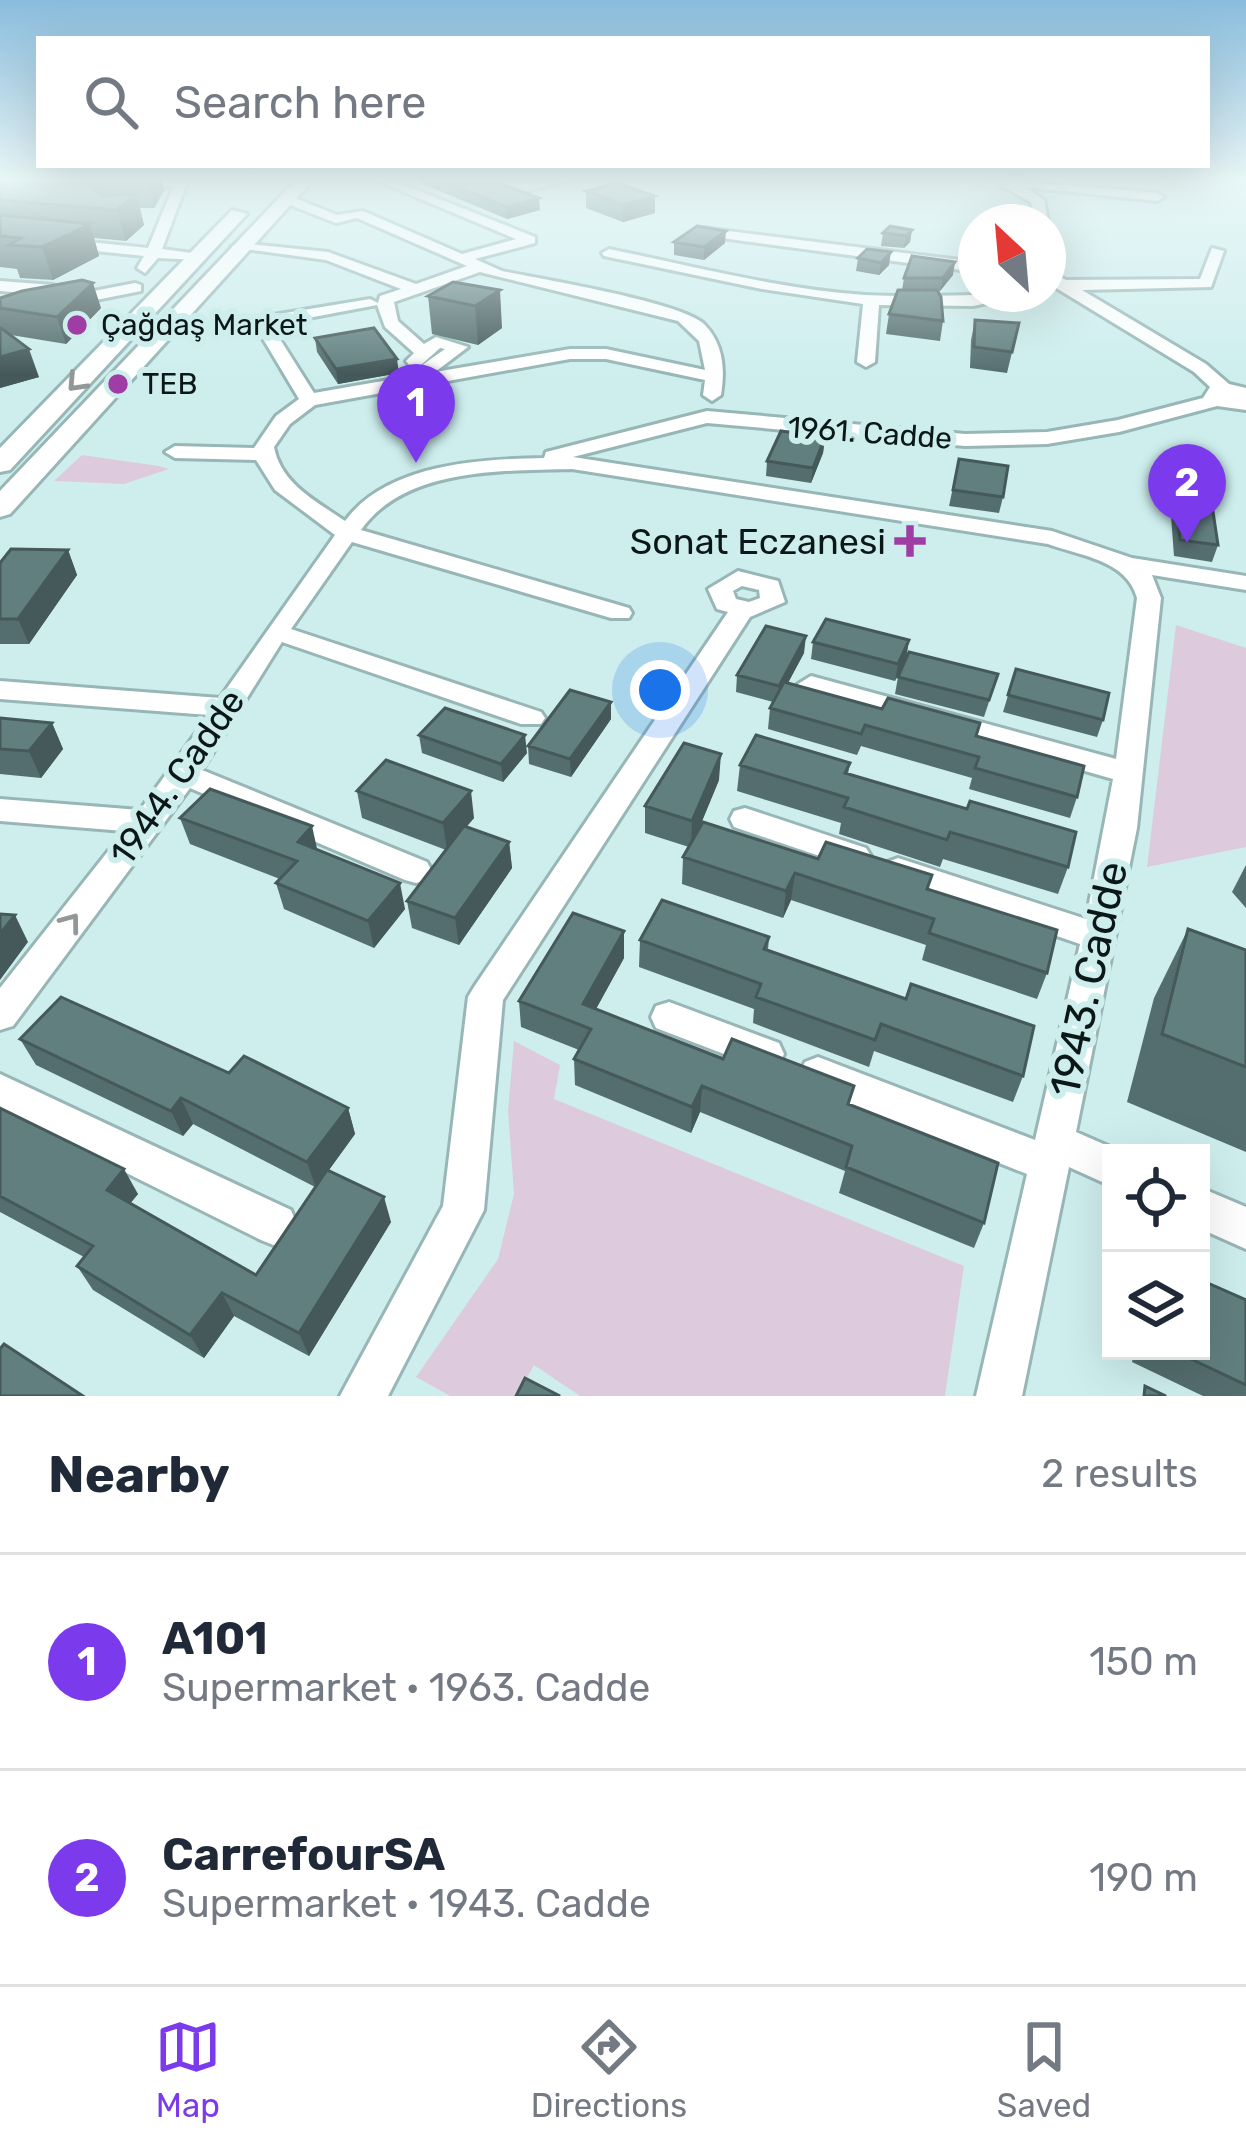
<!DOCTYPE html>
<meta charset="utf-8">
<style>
body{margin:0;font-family:Rubik,sans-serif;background:#f2f2f3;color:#1f2937}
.controls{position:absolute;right:36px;bottom:36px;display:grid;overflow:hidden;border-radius:0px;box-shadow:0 12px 48px #0002}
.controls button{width:108px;height:108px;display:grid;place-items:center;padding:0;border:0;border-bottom:3px solid #e0e1e3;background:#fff;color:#1f2937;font:60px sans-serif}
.compass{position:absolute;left:958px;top:204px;width:108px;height:108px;border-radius:50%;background:#fff;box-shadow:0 12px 48px #0002;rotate:334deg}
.you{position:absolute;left:660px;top:690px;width:42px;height:42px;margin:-30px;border:9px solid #fff;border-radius:50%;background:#1a73e8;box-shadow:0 0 0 18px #1a73e833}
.badge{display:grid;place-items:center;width:78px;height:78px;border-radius:50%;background:#7c3aed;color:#fff;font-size:39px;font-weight:700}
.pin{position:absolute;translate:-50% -99px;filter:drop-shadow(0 3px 6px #0008)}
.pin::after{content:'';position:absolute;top:63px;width:42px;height:36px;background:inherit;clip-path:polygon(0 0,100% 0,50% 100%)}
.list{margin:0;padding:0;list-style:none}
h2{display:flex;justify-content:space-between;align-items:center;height:156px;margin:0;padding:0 48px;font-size:51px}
h2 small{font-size:39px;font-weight:400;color:#747a83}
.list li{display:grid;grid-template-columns:78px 1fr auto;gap:36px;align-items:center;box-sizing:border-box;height:216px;padding:0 48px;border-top:3px solid #e0e1e3}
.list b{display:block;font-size:45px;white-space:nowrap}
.list p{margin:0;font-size:39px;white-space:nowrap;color:#747a83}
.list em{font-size:39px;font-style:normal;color:#747a83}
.icon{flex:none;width:66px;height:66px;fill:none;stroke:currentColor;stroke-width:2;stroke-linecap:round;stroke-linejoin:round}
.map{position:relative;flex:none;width:1246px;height:1396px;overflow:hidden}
.search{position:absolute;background:#fff;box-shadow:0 12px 48px #0002;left:36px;right:36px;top:36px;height:132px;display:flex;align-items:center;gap:30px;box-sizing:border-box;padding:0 42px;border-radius:0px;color:#747a83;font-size:45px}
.sheet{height:588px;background:#fff}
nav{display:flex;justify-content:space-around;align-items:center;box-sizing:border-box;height:168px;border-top:3px solid #e0e1e3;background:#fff;font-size:33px;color:#747a83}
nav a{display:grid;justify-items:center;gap:6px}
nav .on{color:#7c3aed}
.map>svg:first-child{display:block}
</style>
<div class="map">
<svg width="1246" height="1396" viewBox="0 0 1246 1396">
<rect width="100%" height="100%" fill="#ceeeee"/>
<path fill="#ddcbdd" d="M 82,455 L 159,466 L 169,469 L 124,484 L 54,481 Z
M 1176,625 L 1246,648 L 1246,847 L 1147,867 Z
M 514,1041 L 560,1065 L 554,1099 L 964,1266 L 945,1396 L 580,1396 L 534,1365 L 517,1396 L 450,1396 L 416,1377 L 498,1259 L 514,1194 L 508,1111 Z"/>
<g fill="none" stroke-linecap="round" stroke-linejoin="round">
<defs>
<path id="minor" d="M 166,179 L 188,180 L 162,249 L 199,254 L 199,260 L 158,258 L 145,273 L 137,268 L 144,256 L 0,241 L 0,233 L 148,248 L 174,185 L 125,193 L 119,189 Z
M 373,179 L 389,179 L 535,237 L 535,243 L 475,259 L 502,271 C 541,279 681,302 704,324 C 724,344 725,370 721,395 L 712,401 L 703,395 L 705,380 L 606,359 L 570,359 L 315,405 L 290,424 L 274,447 C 281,484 316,501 345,521 C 387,464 479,459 544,458 L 546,452 L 707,411 L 965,434 L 1047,432 L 1118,420 L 1203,398 L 1210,387 L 1194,372 L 1048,283 L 1048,271 L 1066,280 L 1200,279 L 1212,248 L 1224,251 L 1211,287 L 1082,290 L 1206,364 L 1229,384 L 1246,388 L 1246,410 L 1217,406 L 1119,432 L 1047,444 L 965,446 L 707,423 L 573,457 L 1052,531 L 1132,558 L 1246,576 L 1246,590 L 1152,575 L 1161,598 L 1137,828 L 1076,1132 L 1124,1153 L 1111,1153 L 1111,1186 L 1069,1167 L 1022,1396 L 976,1396 L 1027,1174 L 805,1086 L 799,1074 L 805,1062 L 818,1057 L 1035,1140 L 1080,944 L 887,878 L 882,870 L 887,862 L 898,858 L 1086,919 L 1113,779 L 802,690 L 798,684 L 811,676 L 1116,759 L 1137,598 C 1127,560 1081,556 1048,544 L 572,469 C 504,471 405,467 361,530 L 629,608 L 632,613 L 629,618 L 611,618 L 352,542 L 291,629 L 541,712 L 545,718 L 541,724 L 521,724 L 282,642 L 202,770 L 427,862 L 432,871 L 427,880 L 416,883 L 405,880 L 190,788 L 13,1026 L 0,1030 L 0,988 L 124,831 L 0,821 L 0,799 L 140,810 L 209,715 L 0,699 L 0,681 L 220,698 L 335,535 L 275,490 L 256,460 L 175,458 L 165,452 L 175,446 L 254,448 L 276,416 L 299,399 L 253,322 L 255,318 L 370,299 L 378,303 L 380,296 L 401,289 L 326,260 L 231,247 L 238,243 L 328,252 L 416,284 L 467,266 L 357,218 L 336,223 L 280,201 L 285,194 L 337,215 L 363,211 L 462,254 L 516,239 ZM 480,272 L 678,321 L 699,341 L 705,370 L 606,349 L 570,349 L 435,372 L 468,347 L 436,337 L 424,344 L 398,321 L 394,302 ZM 377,305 L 385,327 L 414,353 L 406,361 L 409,365 L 421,365 L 440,348 L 445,349 L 418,368 L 417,375 L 314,393 L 271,325 Z
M 491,179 L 522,184 L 576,179 L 521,192 Z
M 997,179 L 1157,193 L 1164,197 L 1157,201 L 1025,187 L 1044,200 L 1048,222 L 1034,222 L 1031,202 L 998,184 Z
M 704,228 L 976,262 L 976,272 L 699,235 L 697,232 Z
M 609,249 C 693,266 779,289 865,295 C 920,298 975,294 1031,294 L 973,306 L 879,305 L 875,362 L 866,367 L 857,362 L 863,304 L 762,289 L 604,256 L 602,253 Z
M 0,281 L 53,285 L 61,290 L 53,295 L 0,291 Z
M 135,283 L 141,285 L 141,291 L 0,319 L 0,309 Z
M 738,571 L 778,581 L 785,602 L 750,617 L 503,1000 L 484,1210 L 388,1396 L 340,1396 L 443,1206 L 468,997 L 474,987 L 728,612 L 717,609 L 708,589 ZM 742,586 L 759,590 L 760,598 L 749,602 L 736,599 L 733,591 Z
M 745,808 L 866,848 L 871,856 L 866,864 L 855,868 L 734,827 L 730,819 L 734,811 Z
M 669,1002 L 779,1043 L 784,1054 L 779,1065 L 766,1070 L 656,1028 L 651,1017 L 656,1006 Z
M 0,1074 L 291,1210 L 297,1225 L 291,1240 L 276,1246 L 261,1240 L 0,1110 Z
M 1201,1188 L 1246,1207 L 1246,1249 L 1201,1229 Z"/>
<path id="major" d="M 297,179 L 314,179 L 10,514 L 0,517 L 0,491 Z
M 232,210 L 247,214 L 10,470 L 0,472 L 0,448 Z"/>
</defs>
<use href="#minor" stroke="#98b6b6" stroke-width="6"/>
<use href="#major" stroke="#98b6b6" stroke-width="6"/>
<use href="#minor" fill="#fff" fill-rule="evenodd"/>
<use href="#major" fill="#fff" fill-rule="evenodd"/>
</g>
<path fill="#546d6e" d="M 0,179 L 161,179 L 164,191 L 154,208 L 140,208 L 144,225 L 126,241 L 94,238 L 99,256 L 53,280 L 20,278 L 17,269 L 0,267 Z
M 418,179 L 488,179 L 540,210 L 507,219 L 418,182 Z
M 586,191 L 655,196 L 655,213 L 623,222 L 586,208 Z
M 912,230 L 910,242 L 904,248 L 881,246 L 883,233 Z
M 674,242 L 725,243 L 704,260 L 674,255 Z
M 858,258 L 889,265 L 879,275 L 856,271 Z
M 953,275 L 940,291 L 938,291 L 943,321 L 940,341 L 886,334 L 889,314 L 902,290 L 904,278 Z
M 453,282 L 502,328 L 478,345 L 432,334 L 428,296 Z
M 0,298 L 101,308 L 66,344 L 11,335 L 39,377 L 0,388 Z
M 975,320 L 1019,323 L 1007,373 L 970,368 L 971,340 Z
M 315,338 L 399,373 L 338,384 L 317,352 Z
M 825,437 L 823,453 L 811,483 L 766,476 L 767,461 Z
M 959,459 L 1003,497 L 999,513 L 949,506 Z
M 1176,500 L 1218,545 L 1212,562 L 1174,556 L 1171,516 Z
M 68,550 L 77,575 L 29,644 L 0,644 L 0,563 Z
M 909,640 L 906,658 L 895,681 L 811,659 L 813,642 Z
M 804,653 L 788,683 L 977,737 L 1077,797 L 1070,818 L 969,789 L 972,778 L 861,746 L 857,755 L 768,729 L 770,708 L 773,702 L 736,692 L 737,675 Z
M 1016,669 L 1103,720 L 1097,737 L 1003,712 Z
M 998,674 L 984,717 L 895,694 L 898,677 Z
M 611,702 L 611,719 L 571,777 L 529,764 L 528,746 Z
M 0,718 L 52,723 L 63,749 L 41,778 L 0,774 Z
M 419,735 L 527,753 L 503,782 L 422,753 Z
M 850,763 L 848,774 L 1068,867 L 1058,894 L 943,859 L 940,867 L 839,834 L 841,823 L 737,791 L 740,765 Z
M 719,780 L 699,828 L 818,859 L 932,875 L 928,889 L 1047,973 L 1037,999 L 922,960 L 926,945 L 791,900 L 783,918 L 682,884 L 683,857 L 689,847 L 645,833 L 645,806 Z
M 357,791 L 474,818 L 466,827 L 509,842 L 512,868 L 459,945 L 412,928 L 407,901 L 446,850 L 362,818 Z
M 180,818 L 318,850 L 405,909 L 374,948 L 284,909 L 276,883 L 280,879 L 190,844 Z
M 1246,865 L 1246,908 L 1232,892 Z
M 1188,929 L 1246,950 L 1246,1152 L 1127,1102 L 1154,998 Z
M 769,937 L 768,950 L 1023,1076 L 1013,1102 L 874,1051 L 869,1067 L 753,1023 L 754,1009 L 639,967 L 640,940 Z
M 624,958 L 596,1009 L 849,1105 L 984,1223 L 974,1248 L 839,1193 L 845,1171 L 700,1112 L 691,1133 L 575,1085 L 574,1059 L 579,1050 L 521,1027 L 519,1001 Z
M 20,1039 L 229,1073 L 348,1108 L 355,1134 L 328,1171 L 391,1222 L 309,1356 L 234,1316 L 204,1358 L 93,1290 L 77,1266 L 84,1257 L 0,1212 L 0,1108 L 138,1194 L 130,1203 L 256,1275 L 315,1187 L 193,1124 L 183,1136 L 36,1065 Z
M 1246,1300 L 1246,1396 L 1203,1396 L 1132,1362 L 1134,1351 L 1201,1351 Z"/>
<path fill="#45595a" d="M 20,179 L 120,179 L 102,179 L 110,209 L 27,202 Z
M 147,179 L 161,179 L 164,191 L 154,208 Z
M 136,194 L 144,225 L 126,241 L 117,210 Z
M 655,196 L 655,213 L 623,222 L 623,205 Z
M 539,198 L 540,210 L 507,219 L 507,207 Z
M 90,224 L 99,256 L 53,280 L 42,247 Z
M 912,230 L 910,242 L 904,248 L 906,236 Z
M 726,231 L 725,243 L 704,260 L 704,247 Z
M 891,252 L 889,265 L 879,275 L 881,263 Z
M 955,262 L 953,275 L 940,291 L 943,278 Z
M 93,283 L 101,308 L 66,344 L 57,317 Z
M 500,290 L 502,328 L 478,345 L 475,306 Z
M 29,349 L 39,377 L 0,388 L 0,357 Z
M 397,359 L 399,373 L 338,384 L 336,369 Z
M 825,437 L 823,453 L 811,483 L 813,468 Z
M 68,550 L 77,575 L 29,644 L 18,619 Z
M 806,636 L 804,653 L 777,703 L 779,686 Z
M 909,640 L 906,658 L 895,681 L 898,664 Z
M 611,702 L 611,719 L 571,777 L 570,759 Z
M 52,723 L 63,749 L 41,778 L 29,751 Z
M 525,735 L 527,753 L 503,782 L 501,764 Z
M 721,754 L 719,780 L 691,848 L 692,821 Z
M 471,791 L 474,818 L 447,850 L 443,823 Z
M 312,826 L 318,853 L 298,842 Z
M 509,842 L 512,868 L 459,945 L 455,918 Z
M 795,873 L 791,900 L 783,918 L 786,891 Z
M 400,883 L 405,909 L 374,948 L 368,921 Z
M 15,915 L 28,942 L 0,980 L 0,934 Z
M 624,931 L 624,958 L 586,1027 L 583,1004 Z
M 702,1086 L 700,1112 L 691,1133 L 692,1107 Z
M 181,1098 L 193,1124 L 183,1136 L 171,1111 Z
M 348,1108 L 355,1134 L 316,1188 L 307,1162 Z
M 124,1169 L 138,1194 L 121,1215 L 107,1190 Z
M 384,1197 L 391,1222 L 309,1356 L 299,1333 Z
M 222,1293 L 234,1316 L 204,1358 L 190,1335 Z"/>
<path fill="#627f80" stroke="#45595a" stroke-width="3" d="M 0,179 L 26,179 L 29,182 L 51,179 L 120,179 L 102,179 L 90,186 L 102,196 L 136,194 L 117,210 L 0,200 Z
M 436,179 L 488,179 L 539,198 L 507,207 Z
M 617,183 L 655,196 L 623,205 L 586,191 Z
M 0,215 L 90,224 L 42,247 L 9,245 L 21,238 L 0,236 Z
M 697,226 L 726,231 L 704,247 L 674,242 Z
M 890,226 L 912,230 L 906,236 L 883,233 Z
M 867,249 L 891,252 L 881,263 L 858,258 Z
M 912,256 L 955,262 L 943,278 L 904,278 Z
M 82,280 L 93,283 L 57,317 L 0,308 L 0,298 L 22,291 Z
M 453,282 L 500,290 L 475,306 L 428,296 Z
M 898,290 L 937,290 L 941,297 L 943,321 L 889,314 Z
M 975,320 L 1019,323 L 1012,352 L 974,347 Z
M 0,328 L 1,328 L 29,349 L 0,357 Z
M 374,328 L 397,359 L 336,369 L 315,338 Z
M 781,431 L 825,437 L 813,468 L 767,461 Z
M 959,459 L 1008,466 L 1003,497 L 953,490 Z
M 1176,500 L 1212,505 L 1218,545 L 1180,540 Z
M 11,549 L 68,550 L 18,619 L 0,619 L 0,563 Z
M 826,619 L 909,640 L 898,664 L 813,642 Z
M 766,626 L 806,636 L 779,686 L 737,675 Z
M 909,652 L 998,674 L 989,700 L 898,677 Z
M 1016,669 L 1109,693 L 1103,720 L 1008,695 Z
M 784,682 L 882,709 L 888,698 L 980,723 L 976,736 L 1084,766 L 1077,797 L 975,768 L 979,757 L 865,725 L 861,734 L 770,708 Z
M 570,690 L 611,702 L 570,759 L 528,746 Z
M 445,708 L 525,735 L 501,764 L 419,735 Z
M 0,718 L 52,723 L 29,751 L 0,749 Z
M 756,735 L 850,763 L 845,773 L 967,809 L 970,801 L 1076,832 L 1068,867 L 950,832 L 947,840 L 844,807 L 848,798 L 740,765 Z
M 684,743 L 721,754 L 692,821 L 645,806 Z
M 386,760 L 471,791 L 443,823 L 357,791 Z
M 210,789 L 312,826 L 298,842 L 400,883 L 368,921 L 276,883 L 297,861 L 180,818 Z
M 703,822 L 818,859 L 826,842 L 932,875 L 927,889 L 1057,930 L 1047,973 L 929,933 L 934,919 L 795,873 L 786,891 L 683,857 Z
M 464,826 L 509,842 L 455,918 L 407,901 Z
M 662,900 L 769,937 L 764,949 L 906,999 L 911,984 L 1034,1026 L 1023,1076 L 881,1024 L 875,1040 L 756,997 L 761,984 L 640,940 Z
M 573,913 L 624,931 L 583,1004 L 723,1059 L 732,1039 L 854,1086 L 848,1104 L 998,1163 L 984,1223 L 846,1167 L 852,1146 L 702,1086 L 692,1107 L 574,1059 L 591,1029 L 519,1001 Z
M 0,914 L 15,915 L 0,934 Z
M 1188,929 L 1246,950 L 1246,1067 L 1162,1034 Z
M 61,997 L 229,1073 L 244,1056 L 348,1108 L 307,1162 L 181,1098 L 171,1111 L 20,1039 Z
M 0,1108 L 124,1169 L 107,1190 L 256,1275 L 327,1170 L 384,1197 L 299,1333 L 222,1293 L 190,1335 L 77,1266 L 93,1246 L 0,1196 Z
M 1201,1280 L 1246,1300 L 1246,1385 L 1174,1351 L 1201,1351 Z
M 4,1344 L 83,1396 L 0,1396 L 0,1349 Z
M 525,1378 L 560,1396 L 516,1396 Z
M 1145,1386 L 1166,1396 L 1144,1396 Z"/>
<defs><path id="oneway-chevron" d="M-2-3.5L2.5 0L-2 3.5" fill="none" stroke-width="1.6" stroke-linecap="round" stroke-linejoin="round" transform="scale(3)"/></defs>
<g stroke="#929797">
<use href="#oneway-chevron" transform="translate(76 383) rotate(133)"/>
<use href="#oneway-chevron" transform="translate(71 922) rotate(-53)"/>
</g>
<linearGradient id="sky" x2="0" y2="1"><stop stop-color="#89bcdc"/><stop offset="0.48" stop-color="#e9f7f7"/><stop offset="1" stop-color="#e9f7f7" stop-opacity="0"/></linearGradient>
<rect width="1246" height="374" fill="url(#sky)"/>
<g fill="#9f3da4" stroke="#ceeeee" stroke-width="4.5">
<circle cx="77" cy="325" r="12"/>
<circle cx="118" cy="384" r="12"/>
<path d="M904 523h12v12h12v12h-12v12h-12v-12h-12v-12h12z"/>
</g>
<g text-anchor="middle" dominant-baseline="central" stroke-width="12" stroke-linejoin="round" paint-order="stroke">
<g font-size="30" fill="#0c1818" stroke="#ceeeee" text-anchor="start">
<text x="101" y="325">Çağdaş Market</text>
<text x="142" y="384">TEB</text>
</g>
<g font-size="30" fill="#0c1818" stroke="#ceeeee">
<text transform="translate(870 433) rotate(4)">1961. Cadde</text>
</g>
<g font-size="36" fill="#0c1818" stroke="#ceeeee" text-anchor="end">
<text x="886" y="541">Sonat Eczanesi</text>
</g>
<g font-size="36" fill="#0c1818" stroke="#ceeeee">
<text transform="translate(177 777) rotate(-55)">1944. Cadde</text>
</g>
<g font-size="42" fill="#0c1818" stroke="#ceeeee">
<text transform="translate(1089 979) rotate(-78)">1943. Cadde</text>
</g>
</g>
</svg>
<div class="controls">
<button><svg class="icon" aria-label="locate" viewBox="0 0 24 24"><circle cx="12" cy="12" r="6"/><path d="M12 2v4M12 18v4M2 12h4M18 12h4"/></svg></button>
<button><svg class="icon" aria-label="layers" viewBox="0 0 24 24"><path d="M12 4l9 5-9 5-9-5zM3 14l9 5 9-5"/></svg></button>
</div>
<svg class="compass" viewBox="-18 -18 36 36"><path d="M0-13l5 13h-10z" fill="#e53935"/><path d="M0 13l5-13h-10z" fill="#747a83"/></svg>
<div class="you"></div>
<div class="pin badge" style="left:416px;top:463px">1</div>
<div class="pin badge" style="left:1187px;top:543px">2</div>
<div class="search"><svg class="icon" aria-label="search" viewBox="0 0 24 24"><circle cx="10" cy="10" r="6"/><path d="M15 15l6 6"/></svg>Search here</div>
</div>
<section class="sheet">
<h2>Nearby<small>2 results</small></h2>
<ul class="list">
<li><span class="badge">1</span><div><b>A101</b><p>Supermarket · 1963. Cadde</p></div><em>150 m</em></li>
<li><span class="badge">2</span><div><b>CarrefourSA</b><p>Supermarket · 1943. Cadde</p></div><em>190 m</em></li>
</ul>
</section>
<nav>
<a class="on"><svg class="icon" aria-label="map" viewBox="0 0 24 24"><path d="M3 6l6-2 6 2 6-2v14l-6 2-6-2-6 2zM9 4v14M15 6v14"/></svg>Map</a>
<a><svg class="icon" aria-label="directions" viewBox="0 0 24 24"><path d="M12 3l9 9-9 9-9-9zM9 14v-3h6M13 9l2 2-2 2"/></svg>Directions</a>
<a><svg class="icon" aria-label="saved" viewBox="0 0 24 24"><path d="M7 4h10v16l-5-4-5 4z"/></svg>Saved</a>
</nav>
